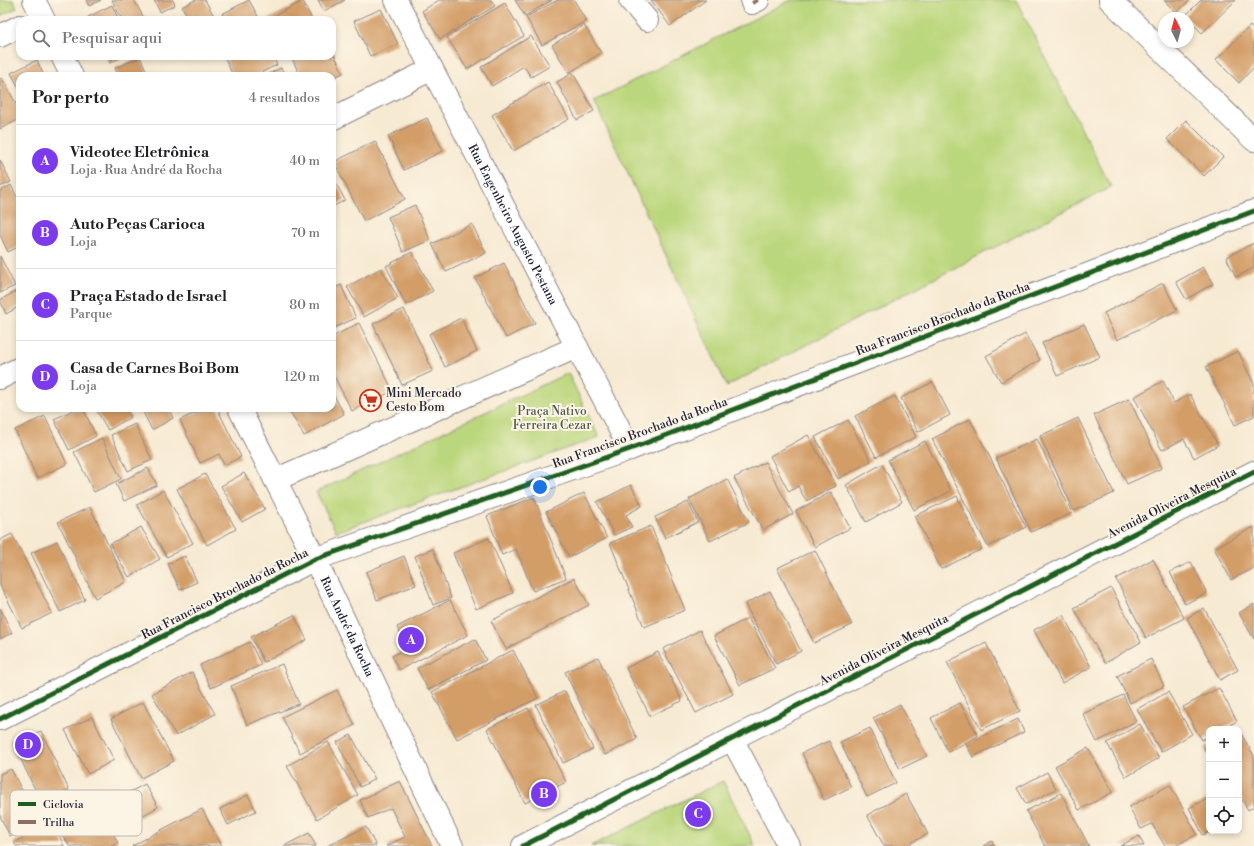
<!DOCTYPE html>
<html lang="pt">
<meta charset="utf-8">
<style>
body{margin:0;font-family:"Libre Bodoni",serif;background:#f2f2f2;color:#202124}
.controls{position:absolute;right:12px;bottom:12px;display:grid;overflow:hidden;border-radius:8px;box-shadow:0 2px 6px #0003}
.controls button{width:36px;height:36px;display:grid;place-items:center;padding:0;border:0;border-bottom:1px solid #e0e0e0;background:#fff;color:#202124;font:20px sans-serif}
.compass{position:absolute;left:1158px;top:12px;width:36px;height:36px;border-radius:50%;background:#fff;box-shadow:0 2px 6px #0003;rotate:354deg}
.you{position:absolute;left:540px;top:487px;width:14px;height:14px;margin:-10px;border:3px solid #fff;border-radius:50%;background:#1a73e8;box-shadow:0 0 0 6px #1a73e833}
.badge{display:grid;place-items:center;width:26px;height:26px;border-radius:50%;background:#7c3aed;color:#fff;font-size:13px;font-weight:700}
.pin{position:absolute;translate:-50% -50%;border:2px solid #fff;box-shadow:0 1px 4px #0006}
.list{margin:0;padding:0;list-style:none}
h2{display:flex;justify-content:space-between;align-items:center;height:52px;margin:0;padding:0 16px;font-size:17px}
h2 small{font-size:13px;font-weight:400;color:#757577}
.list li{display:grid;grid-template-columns:26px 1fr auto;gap:12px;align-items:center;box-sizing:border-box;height:72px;padding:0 16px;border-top:1px solid #e0e0e0}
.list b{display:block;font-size:15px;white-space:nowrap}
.list p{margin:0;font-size:13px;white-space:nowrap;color:#757577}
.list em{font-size:13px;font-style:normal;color:#757577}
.icon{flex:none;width:22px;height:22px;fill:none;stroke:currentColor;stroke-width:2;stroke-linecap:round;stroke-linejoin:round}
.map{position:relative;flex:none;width:1254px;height:846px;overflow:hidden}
.search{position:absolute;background:#fff;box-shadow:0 2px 6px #0003;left:16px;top:16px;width:320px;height:44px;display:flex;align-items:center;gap:10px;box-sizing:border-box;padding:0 14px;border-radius:12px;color:#757577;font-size:15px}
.panel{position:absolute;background:#fff;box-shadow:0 2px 6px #0003;left:16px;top:72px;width:320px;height:340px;border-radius:12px}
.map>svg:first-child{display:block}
</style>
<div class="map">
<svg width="1254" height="846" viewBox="0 0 1254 846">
<rect width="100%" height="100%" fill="#fcf5e5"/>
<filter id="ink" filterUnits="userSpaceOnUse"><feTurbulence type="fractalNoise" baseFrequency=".025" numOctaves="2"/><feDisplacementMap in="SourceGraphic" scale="8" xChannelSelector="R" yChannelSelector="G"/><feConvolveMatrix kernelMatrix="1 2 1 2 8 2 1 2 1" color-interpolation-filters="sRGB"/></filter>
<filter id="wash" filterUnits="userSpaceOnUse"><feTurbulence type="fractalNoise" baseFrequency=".012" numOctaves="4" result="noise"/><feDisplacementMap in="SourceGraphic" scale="16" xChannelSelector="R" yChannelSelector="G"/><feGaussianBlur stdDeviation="0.9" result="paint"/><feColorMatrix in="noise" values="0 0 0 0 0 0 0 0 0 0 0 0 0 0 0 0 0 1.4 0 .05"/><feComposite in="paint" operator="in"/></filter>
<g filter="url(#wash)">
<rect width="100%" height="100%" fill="#f7ead3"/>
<path fill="#bbd77d" stroke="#6e7c5c" d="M 0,0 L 13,0 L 17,8 L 0,16 Z
M 791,0 L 1016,0 L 1111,187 L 727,386 L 594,101 Z
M 568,373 L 599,437 L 336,532 L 316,492 Z
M 723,781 L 755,846 L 591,846 Z"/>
<g id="blocks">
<path fill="#d39d68" d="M 86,0 L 101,0 L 89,6 Z
M 112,0 L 134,0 L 145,20 L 122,20 Z
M 154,0 L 173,0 L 175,5 L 160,12 Z
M 195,0 L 205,0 L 214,16 L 207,20 L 190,20 L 182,7 Z
M 249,0 L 260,20 L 225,20 L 222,14 Z
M 318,0 L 345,0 L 324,11 Z
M 439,0 L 491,0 L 495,6 L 440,39 L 422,11 Z
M 515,0 L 552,0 L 525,16 Z
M 558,0 L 574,0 L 586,21 L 542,45 L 526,17 Z
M 651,0 L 706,0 L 670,26 Z
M 1164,0 L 1190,0 L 1176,13 Z
M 1201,0 L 1236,0 L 1202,33 L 1185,16 Z
M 303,1 L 312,20 L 266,20 Z
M 505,3 L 524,36 L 467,69 L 447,37 Z
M 112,5 L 119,20 L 89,20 L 88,17 Z
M 381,9 L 398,44 L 370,56 L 354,21 Z
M 584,25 L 601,53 L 569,73 L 552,45 Z
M 1250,26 L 1254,31 L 1254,67 L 1239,83 L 1216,60 Z
M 531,36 L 550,66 L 531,77 L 524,66 L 492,86 L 481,67 Z
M 332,50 L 343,73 L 332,78 L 332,76 L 300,76 L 292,58 L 297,56 L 332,56 Z
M 107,56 L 124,56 L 110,63 Z
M 224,56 L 273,56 L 277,65 L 254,76 L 233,76 Z
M 140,57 L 149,76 L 118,76 L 115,68 Z
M 37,60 L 44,76 L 20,76 L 20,90 L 11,73 Z
M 281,68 L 285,76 L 264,76 Z
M 573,73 L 594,111 L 577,120 L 557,82 Z
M 2,78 L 20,111 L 20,119 L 0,129 L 0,79 Z
M 548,82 L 569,119 L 513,151 L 492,115 Z
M 427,118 L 443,151 L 404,170 L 388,136 Z
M 1186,120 L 1223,157 L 1204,176 L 1167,139 Z
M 375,141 L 405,199 L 364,221 L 334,162 Z
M 0,160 L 11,182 L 0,187 Z
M 332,176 L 345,200 L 332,207 Z
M 11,185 L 20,203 L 20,246 L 8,252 L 0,235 L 0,191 Z
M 415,205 L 430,240 L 403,252 L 388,217 Z
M 472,224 L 486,253 L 446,272 L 432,244 Z
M 1254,243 L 1254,268 L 1236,277 L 1226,257 Z
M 412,252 L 433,291 L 406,305 L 386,266 Z
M 0,256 L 15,286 L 0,293 Z
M 504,263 L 535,323 L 506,338 L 475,278 Z
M 1203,267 L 1213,284 L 1186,299 L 1176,282 Z
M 381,268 L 398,298 L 364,317 L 347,287 Z
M 1163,283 L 1177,310 L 1117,340 L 1104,313 Z
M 341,285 L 356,318 L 332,329 L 332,289 Z
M 20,289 L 20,306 L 6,314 L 0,300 Z
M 404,309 L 433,371 L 402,385 L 373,324 Z
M 461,318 L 477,351 L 445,367 L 429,334 Z
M 359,323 L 393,391 L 352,411 L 332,372 L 332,337 Z
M 1084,324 L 1100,357 L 1057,376 L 1042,343 Z
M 1025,334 L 1040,360 L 1001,382 L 986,356 Z
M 1238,351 L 1254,384 L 1254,416 L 1235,425 L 1206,367 Z
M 1163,381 L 1174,403 L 1190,394 L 1218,445 L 1194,458 L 1184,439 L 1162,450 L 1134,397 Z
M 933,382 L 950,415 L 918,432 L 901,398 Z
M 332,392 L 344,414 L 304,436 L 288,408 L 332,408 Z
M 895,396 L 916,437 L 876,457 L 855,416 Z
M 1129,399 L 1162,468 L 1127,484 L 1094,415 Z
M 78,408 L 83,408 L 96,436 L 69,450 L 54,419 Z
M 95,408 L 125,408 L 131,417 L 108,430 Z
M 141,408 L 168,408 L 173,418 L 152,430 Z
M 206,408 L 217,408 L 241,457 L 224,465 L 219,454 L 200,463 L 180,420 Z
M 45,416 L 67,464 L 37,478 L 15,430 Z
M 1078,418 L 1114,493 L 1074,511 L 1040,436 Z
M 970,419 L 1026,527 L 988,547 L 932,439 Z
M 848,420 L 871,461 L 838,479 L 815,437 Z
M 135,424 L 152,460 L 128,471 L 111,435 Z
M 808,435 L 836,486 L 806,501 L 798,486 L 789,492 L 770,456 Z
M 102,438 L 121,479 L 94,492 L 74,452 Z
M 1037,439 L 1072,513 L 1031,532 L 996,458 Z
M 925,441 L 951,491 L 914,510 L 888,460 Z
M 765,462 L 793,514 L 763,530 L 734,478 Z
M 882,464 L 902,502 L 866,522 L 846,485 Z
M 148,468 L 157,485 L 124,501 L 116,484 Z
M 244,473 L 265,509 L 242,522 L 221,486 Z
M 205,474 L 236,529 L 207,545 L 177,489 Z
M 727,479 L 749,522 L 710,541 L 689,499 Z
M 631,485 L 642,506 L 626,515 L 632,527 L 614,535 L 597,502 Z
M 163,490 L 193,543 L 167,557 L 137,505 Z
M 831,492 L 850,528 L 815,547 L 796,511 Z
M 584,493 L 607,538 L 569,557 L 546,512 Z
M 957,496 L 982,549 L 941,569 L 915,516 Z
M 534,497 L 566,578 L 533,591 L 516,549 L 502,555 L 487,516 Z
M 688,502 L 698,522 L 665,538 L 655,517 Z
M 90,507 L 126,582 L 95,598 L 58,522 Z
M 651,526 L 685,610 L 644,627 L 610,543 Z
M 141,527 L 160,559 L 129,577 L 110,544 Z
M 1254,527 L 1254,568 L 1231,580 L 1214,548 Z
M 12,534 L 52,613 L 22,628 L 0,585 L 0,540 Z
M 489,538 L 513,593 L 476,609 L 453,553 Z
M 57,541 L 85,600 L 60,612 L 31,553 Z
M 433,549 L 451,598 L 433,605 L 415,556 Z
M 815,550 L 852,625 L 814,643 L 777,568 Z
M 185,556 L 197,582 L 180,590 L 168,564 Z
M 404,556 L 416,585 L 377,600 L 366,572 Z
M 1153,559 L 1184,618 L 1146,638 L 1116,579 Z
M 1191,562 L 1207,593 L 1185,604 L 1170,572 Z
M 574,578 L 589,605 L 506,649 L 491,621 Z
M 1111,588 L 1141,642 L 1105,663 L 1074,608 Z
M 770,591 L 801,651 L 776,664 L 745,604 Z
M 450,600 L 468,635 L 399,670 L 392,656 L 407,648 L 397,627 Z
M 1254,604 L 1254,639 L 1239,613 Z
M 0,608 L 12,633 L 0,639 Z
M 1204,608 L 1238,670 L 1220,680 L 1187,618 Z
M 294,615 L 307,640 L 264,662 L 251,637 Z
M 1063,615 L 1091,667 L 1062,683 L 1034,630 Z
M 748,618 L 775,668 L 740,685 L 714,636 Z
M 700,630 L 733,694 L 696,713 L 663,649 Z
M 475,639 L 486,660 L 428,690 L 417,668 Z
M 250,642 L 261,665 L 211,688 L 200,665 Z
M 986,643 L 1020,711 L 981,730 L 947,662 Z
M 513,650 L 538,698 L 457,739 L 432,692 Z
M 658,652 L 682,701 L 650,716 L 626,668 Z
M 598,657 L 637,739 L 605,755 L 565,672 Z
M 1151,659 L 1164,686 L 1130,703 L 1117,676 Z
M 282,664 L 299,704 L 247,725 L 231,686 Z
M 192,672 L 215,714 L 176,736 L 152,694 Z
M 1219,688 L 1237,721 L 1222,729 L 1209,729 L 1209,736 L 1202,740 L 1183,707 Z
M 337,690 L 355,725 L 300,753 L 282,717 Z
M 565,691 L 593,749 L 563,763 L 536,705 Z
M 1168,692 L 1192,734 L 1161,752 L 1137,709 Z
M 1123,695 L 1136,721 L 1097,742 L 1083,714 Z
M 143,702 L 174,761 L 141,778 L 111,719 Z
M 960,703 L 978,736 L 948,752 L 931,718 Z
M 900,704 L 927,756 L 900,769 L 873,718 Z
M 528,708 L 566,782 L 525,803 L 487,729 Z
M 92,717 L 114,760 L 88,774 L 65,730 Z
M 1018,719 L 1024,732 L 973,757 L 966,744 Z
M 1140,724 L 1159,758 L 1126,777 L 1107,743 Z
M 870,728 L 896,783 L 867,797 L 840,742 Z
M 1239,730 L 1254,756 L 1254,806 L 1248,810 L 1239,794 Z
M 41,731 L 69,790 L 41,802 L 13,743 Z
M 351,735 L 375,779 L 360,787 L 337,742 Z
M 829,741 L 851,787 L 824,800 L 802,753 Z
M 328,742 L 358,795 L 317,819 L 287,766 Z
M 1209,745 L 1209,757 L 1204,748 Z
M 1088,748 L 1113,792 L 1079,810 L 1055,766 Z
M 11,769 L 38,822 L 10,836 L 0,816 L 0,774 Z
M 1047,772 L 1056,789 L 1026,804 L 1017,788 Z
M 400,781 L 432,846 L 386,846 L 405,837 L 391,808 L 368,818 L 360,800 Z
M 145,784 L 158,807 L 122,827 L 109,803 Z
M 1170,785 L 1197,834 L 1175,846 L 1165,846 L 1152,824 L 1141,829 L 1129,807 Z
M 1061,793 L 1089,846 L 1045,846 L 1026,811 Z
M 906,794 L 928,834 L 905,846 L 884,846 L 867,815 Z
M 248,795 L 256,811 L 228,825 L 220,809 Z
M 1209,798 L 1209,832 L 1203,835 L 1189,808 Z
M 202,809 L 222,846 L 132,846 L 163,829 Z
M 103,813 L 118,843 L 111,846 L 69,846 L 62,833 Z
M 54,824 L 64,846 L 16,846 L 14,842 Z
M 366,827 L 376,846 L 327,846 Z
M 309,833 L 316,846 L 284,846 Z
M 1139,836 L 1144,846 L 1120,846 Z
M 992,841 L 995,846 L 983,846 Z"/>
</g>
</g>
<g filter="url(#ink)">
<use href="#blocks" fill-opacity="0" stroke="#8c8687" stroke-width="1"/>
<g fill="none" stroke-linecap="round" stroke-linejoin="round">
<defs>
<g id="minor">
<path d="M 34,0 L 44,20"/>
<path id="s1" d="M 396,0 L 630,449"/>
<path d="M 630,0 L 647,20"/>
<path d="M 1110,0 L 1254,140"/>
<path d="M 752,3 L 758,0"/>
<path d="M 0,36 L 20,26"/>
<path d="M 62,56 L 72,76"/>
<path d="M 332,119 L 432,69"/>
<path d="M 0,378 L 20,368"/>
<path id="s2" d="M 239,408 L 315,559 L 452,846"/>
<path d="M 275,480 L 577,347"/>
<path d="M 0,719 L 315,559 L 630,449 L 1254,211"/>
<path d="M 732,739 L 789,846"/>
<path d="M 523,846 L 1254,472"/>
</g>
</defs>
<use href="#minor" stroke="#8c8687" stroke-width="24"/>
<use href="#minor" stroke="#fff" stroke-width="22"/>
<path stroke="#8d6e63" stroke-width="4" stroke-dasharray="8 4" stroke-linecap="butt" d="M 752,3 L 758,0"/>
<defs>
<path id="cycleway" d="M 0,719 L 315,559 L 630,449 L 1254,211
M 523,846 L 1254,472"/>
</defs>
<use href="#cycleway" stroke="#fcf5e5" stroke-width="8"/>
<use href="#cycleway" stroke="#1b5e20" stroke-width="5"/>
</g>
</g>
<defs>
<symbol id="supermarket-ring" viewBox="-11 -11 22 22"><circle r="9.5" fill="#fcf5e5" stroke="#c8321e" stroke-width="1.5"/><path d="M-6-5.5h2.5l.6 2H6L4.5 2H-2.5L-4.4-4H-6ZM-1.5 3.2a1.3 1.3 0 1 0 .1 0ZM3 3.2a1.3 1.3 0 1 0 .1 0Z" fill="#c8321e"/></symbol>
</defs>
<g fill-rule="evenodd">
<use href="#supermarket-ring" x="358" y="388" width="25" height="25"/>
</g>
<g text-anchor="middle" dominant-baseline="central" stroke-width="4" stroke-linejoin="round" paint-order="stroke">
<g font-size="12" fill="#22223b" stroke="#fcf5e5">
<text stroke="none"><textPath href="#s1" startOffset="253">Rua Engenheiro Augusto Pestana</textPath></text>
<text transform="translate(943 319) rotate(-21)">Rua Francisco Brochado da Rocha</text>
<text transform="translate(640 433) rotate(-20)">Rua Francisco Brochado da Rocha</text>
<text transform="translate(1172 503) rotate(-27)">Avenida Oliveira Mesquita</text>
<text transform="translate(225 594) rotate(-27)">Rua Francisco Brochado da Rocha</text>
<text stroke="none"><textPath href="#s2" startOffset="244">Rua André da Rocha</textPath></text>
<text transform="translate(884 650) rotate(-27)">Avenida Oliveira Mesquita</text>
</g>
<g font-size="12" fill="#22223b" stroke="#fcf5e5" text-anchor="start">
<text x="386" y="393">Mini Mercado<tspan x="386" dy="14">Cesto Bom</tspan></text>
</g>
<g font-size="12" fill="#50584f" stroke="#fcf5e5">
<text x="552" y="411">Praça Nativo<tspan x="552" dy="14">Ferreira Cezar</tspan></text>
</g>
</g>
<rect x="10" y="790" width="132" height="46" rx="6" fill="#fcf5e5" stroke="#bbb6b2" stroke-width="1"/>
<rect x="18" y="802" width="18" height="4" fill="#1b5e20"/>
<rect x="18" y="820" width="18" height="4" fill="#8d6e63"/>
<g font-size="11" fill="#22223b">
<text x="43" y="808">Ciclovia</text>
<text x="43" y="826">Trilha</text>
</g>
</svg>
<div class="controls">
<button>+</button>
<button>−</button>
<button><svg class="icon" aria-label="locate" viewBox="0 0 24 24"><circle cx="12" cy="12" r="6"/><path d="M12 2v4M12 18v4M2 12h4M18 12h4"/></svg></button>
</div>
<svg class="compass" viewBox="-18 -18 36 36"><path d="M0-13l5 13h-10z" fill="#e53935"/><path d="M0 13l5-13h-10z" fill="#757577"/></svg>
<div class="you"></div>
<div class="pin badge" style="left:411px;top:640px">A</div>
<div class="pin badge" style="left:544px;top:794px">B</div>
<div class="pin badge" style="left:698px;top:814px">C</div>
<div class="pin badge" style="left:28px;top:745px">D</div>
<div class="search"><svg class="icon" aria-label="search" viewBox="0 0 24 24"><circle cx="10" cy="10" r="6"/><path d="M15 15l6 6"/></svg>Pesquisar aqui</div>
<section class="panel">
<h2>Por perto<small>4 resultados</small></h2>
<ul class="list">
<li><span class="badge">A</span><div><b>Videotec Eletrônica</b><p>Loja · Rua André da Rocha</p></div><em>40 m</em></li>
<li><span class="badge">B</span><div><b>Auto Peças Carioca</b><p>Loja</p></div><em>70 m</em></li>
<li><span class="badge">C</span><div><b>Praça Estado de Israel</b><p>Parque</p></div><em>80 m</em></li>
<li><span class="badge">D</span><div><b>Casa de Carnes Boi Bom</b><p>Loja</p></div><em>120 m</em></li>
</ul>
</section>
</div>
